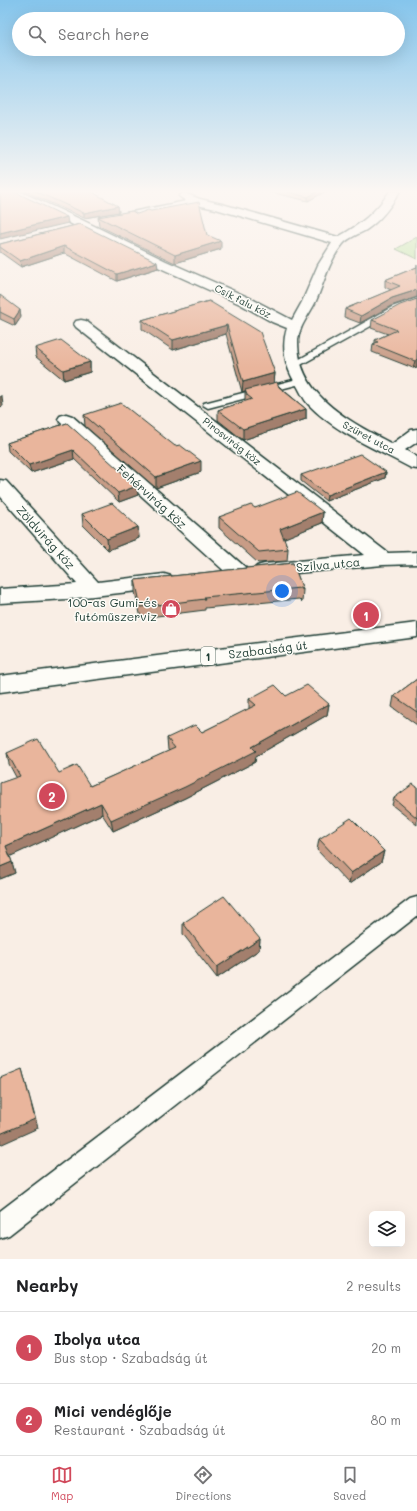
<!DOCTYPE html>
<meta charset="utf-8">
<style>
body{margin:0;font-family:Mali,sans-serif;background:#f2f2f2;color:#202124}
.controls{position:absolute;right:12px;bottom:12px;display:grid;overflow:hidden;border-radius:6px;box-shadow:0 4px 16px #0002}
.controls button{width:36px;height:36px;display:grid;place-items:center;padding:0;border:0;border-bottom:1px solid #e0e0e0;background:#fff;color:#202124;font:20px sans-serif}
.you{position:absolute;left:282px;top:591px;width:14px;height:14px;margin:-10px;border:3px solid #fff;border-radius:50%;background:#1a73e8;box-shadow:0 0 0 6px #1a73e833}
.badge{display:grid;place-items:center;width:26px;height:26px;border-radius:50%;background:#d1495b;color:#fff;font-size:13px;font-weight:700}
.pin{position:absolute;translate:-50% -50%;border:2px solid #fff;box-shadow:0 1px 4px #0006}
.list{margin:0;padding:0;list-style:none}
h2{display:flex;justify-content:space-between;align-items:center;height:52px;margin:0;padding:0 16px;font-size:17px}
h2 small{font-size:13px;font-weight:400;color:#757577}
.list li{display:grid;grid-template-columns:26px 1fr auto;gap:12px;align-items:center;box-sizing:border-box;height:72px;padding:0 16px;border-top:1px solid #e0e0e0}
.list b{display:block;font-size:15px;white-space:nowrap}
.list p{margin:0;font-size:13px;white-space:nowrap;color:#757577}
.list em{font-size:13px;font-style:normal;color:#757577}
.icon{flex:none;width:22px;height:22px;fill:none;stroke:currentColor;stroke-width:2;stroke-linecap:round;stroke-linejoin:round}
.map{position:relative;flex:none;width:417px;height:1259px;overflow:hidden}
.search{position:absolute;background:#fff;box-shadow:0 4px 16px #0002;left:12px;right:12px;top:12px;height:44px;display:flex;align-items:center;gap:10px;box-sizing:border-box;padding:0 14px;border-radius:22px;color:#757577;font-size:15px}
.sheet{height:196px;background:#fff}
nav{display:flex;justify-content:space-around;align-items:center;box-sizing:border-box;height:56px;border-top:1px solid #e0e0e0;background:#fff;font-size:11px;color:#757577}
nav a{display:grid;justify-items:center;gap:2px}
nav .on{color:#d1495b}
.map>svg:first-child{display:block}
</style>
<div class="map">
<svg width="417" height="1259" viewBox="0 0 417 1259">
<rect width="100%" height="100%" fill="#f9eee5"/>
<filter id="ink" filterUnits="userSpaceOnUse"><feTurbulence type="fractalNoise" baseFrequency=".025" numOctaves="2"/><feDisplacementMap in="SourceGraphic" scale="8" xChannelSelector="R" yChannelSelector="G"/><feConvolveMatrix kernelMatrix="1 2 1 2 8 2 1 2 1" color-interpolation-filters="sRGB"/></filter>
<g filter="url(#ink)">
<path fill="#bbe4a0" stroke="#6d906a" d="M 417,237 L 417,259 L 396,249 Z"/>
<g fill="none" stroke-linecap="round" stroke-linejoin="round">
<defs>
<path id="lane" d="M 417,298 L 417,304 L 398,311 L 297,367 L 294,368 L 289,365 L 392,307 Z
M 301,378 L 306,381 L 304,383 L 208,408 L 203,405 L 204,403 Z
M 417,897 L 417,916 L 9,1235 L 0,1238 L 0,1211 L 410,899 Z"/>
<path id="street" d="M 5,191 L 19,191 L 82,220 L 166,261 L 250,298 L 292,320 L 302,302 L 318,265 L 332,243 L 216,209 L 197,205 L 122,220 L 116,217 L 122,214 L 186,201 L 179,196 L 184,193 L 200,199 L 222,204 L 338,237 C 360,225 376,212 390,191 L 400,191 C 391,206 381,220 366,230 C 359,234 348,238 343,244 C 329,260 324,283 316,301 C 310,314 299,326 298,340 C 297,396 349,421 392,444 L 411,430 L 417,429 L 417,442 L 405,450 L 417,457 L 417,469 L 411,468 C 376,449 336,433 309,405 C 303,399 300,390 296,384 C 285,367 281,347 287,328 L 272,322 L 240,304 L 158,267 Z
M 81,320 L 86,321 L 388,553 L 417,552 L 417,564 L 383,565 L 264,576 L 257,574 L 254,570 L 257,566 L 264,564 L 365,555 L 76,327 L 74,324 L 76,321 Z
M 66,414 L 72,416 L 245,567 L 248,572 L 245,577 L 238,578 L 231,577 L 60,422 L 58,419 L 60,416 Z
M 0,480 L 6,481 L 98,582 L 164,574 L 171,576 L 174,581 L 171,586 L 164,588 L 67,599 L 0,603 L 0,589 L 77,584 L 0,496 Z"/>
<path id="primary" d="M 417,623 L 417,637 L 0,692 L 0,676 Z"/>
</defs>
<use href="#lane" stroke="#1f3d34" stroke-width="3"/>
<use href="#street" stroke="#1f3d34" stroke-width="3"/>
<use href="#primary" stroke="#1f3d34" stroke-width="3"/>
<use href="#lane" fill="#fdfcf7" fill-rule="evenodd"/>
<use href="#street" fill="#fdfcf7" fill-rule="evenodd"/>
<use href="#primary" fill="#fdfcf7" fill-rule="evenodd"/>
</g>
<path fill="#c89c86" stroke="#1f3d34" d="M 24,191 L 90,191 L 118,206 L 119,212 L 84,218 Z
M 266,191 L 326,191 L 308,201 Z
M 137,214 L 207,235 L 221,249 L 175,263 L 99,226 L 98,217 Z
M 80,224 L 158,268 L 117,281 L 64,253 L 21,267 L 0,252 L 0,244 Z
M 417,265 L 417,297 L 391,306 L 360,323 L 344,317 L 345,309 L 391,290 L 385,287 L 385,280 L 417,267 Z
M 0,295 L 21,317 L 15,326 L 0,319 Z
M 417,299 L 417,367 L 413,368 L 372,352 L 373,344 L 375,343 L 375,340 L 388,334 L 371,328 L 372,320 Z
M 209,301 L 275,373 L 274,382 L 306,409 L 306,419 L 243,440 L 218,420 L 218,410 L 245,401 L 245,391 L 242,392 L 226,334 L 173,350 L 142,329 L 142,320 Z
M 35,348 L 90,362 L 90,372 L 64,380 L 36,357 Z
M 84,415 L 175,446 L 201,472 L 156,488 L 85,426 Z
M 67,423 L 138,495 L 119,502 L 74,459 L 31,473 L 8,451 L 7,443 Z
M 386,472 L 385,478 L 326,501 L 301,481 L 301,475 Z
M 255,508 L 323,512 L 322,523 L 284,538 L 288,549 L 287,561 L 258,563 L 219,528 L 219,517 Z
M 82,514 L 138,527 L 139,538 L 108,550 L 83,525 Z
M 293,563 L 303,590 L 302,602 L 299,599 L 205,608 L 205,610 L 141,618 L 135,592 L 135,580 Z
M 417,679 L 417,725 L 392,707 L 394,696 Z
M 286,696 L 329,704 L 327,715 L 256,756 L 255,762 L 185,798 L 113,831 L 102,814 L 10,856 L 15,873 L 0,879 L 16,777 L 9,764 L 7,753 L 90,786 L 169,751 L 168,750 L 167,738 L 202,732 L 249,709 L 249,699 Z
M 417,787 L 417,825 L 392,805 L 394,798 Z
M 319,839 L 384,851 L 381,862 L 349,884 L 317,850 Z
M 183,923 L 260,939 L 259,950 L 217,978 L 183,934 Z"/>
<path fill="#a37f6d" stroke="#1f3d34" d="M 318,191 L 326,191 L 308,201 L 308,197 Z
M 118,206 L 119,212 L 84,218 L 84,213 Z
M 67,217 L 68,223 L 0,239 L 0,233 Z
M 221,241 L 221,249 L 175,263 L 175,255 Z
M 64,246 L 64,253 L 21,267 L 20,261 Z
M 157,262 L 158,268 L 117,281 L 117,274 Z
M 417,290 L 417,297 L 391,306 L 360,323 L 361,316 L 392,298 Z
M 20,310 L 21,317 L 15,326 L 14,319 Z
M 227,325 L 226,334 L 173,350 L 173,340 Z
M 417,359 L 417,367 L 413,368 L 415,361 Z
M 90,362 L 90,372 L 64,380 L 63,370 Z
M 275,373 L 274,383 L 242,392 L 243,382 Z
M 0,396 L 2,396 L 3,406 L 0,407 Z
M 306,409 L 306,419 L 243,440 L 243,429 Z
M 73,450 L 74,459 L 31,473 L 29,465 Z
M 201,461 L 201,472 L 156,488 L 156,477 Z
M 386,472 L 385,478 L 326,501 L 327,495 Z
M 137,486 L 138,495 L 119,502 L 118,493 Z
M 323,512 L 322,523 L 280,540 L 280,529 Z
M 138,527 L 139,538 L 108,550 L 107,539 Z
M 329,704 L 327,715 L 256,756 L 255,762 L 185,798 L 113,831 L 111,820 L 252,747 Z
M 101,803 L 102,814 L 9,857 L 6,846 Z
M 384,851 L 381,862 L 349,884 L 351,873 Z
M 12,862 L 15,873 L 0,879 L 0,867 Z
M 260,939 L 259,950 L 217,978 L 217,967 Z
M 22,1069 L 38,1128 L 0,1145 L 0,1134 Z"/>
<path fill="#e9b59c" stroke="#1f3d34" d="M 0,191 L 13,191 L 67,217 L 0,233 Z
M 35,191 L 90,191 L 118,206 L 84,213 Z
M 285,191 L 318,191 L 308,197 Z
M 199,202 L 207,235 L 221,241 L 175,255 L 98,217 L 132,211 L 137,214 L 148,210 L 151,211 Z
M 80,224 L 157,262 L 117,274 L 64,246 L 20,261 L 0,247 L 0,244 Z
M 417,267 L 417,290 L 392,298 L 361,316 L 345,309 L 400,286 L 385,280 Z
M 0,295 L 20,310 L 14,319 L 0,312 Z
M 417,299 L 417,359 L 415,361 L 373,344 L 378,342 L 375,340 L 397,330 L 372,320 L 400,305 Z
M 209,301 L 260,332 L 275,373 L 243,382 L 227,325 L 173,340 L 142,320 Z
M 61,340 L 90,362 L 63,370 L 35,348 Z
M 277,382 L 279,387 L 306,409 L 243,429 L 218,410 L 252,399 L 247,395 L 245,390 Z
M 121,403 L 175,446 L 180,445 L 201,461 L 156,477 L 84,415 Z
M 67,423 L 137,486 L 118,493 L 73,450 L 29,465 L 7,443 Z
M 360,454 L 386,472 L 327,495 L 301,475 Z
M 297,492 L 323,512 L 280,529 L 288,549 L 259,552 L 219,517 L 251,505 L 255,508 Z
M 112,503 L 138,527 L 107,539 L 82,514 Z
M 293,563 L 303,590 L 300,588 L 204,597 L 205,599 L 141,607 L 135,580 Z
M 417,679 L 417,712 L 394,696 Z
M 275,685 L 286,696 L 307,685 L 329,704 L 252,747 L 256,751 L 185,787 L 111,820 L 101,803 L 6,846 L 12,862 L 0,867 L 0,783 L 20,776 L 7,753 L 38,739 L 59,773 L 77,765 L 90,786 L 175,748 L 167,738 L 195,725 L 202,732 L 256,705 L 249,699 Z
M 413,784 L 417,787 L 417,818 L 394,798 Z
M 351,818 L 384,851 L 351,873 L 319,839 Z
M 224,896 L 260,939 L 217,967 L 183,923 Z
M 22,1069 L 35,1119 L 0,1134 L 0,1078 Z"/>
</g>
<linearGradient id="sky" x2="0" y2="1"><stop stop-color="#85c5ec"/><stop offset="0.52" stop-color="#fcf7f3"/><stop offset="1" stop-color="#fcf7f3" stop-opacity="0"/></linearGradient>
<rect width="417" height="368" fill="url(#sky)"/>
<defs>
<symbol id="shop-disc" viewBox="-11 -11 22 22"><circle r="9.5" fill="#d1495b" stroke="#fdfcf7"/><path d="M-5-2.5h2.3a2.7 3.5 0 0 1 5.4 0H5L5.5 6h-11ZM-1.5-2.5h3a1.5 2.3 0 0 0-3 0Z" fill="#fff"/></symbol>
</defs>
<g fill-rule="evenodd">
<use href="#shop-disc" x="160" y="598" width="22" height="22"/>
</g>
<g text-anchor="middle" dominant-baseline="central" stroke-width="3" stroke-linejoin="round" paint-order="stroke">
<g font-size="10" fill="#1f3d34" stroke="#fdfcf7">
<text transform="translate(243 301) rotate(27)">Csík falu köz</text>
<text transform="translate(369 437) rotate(28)">Szüret utca</text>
<text transform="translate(232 441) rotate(38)">Pirosvirág köz</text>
</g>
<rect fill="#fdfcf7" stroke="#62766e" stroke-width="1" x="201" y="647" width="14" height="18" rx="3"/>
<g font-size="11" font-weight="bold" fill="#1f3d34">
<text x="208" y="656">1</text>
</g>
<g font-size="12" fill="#1f3d34" stroke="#fdfcf7">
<text transform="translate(152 496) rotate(42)">Fehérvirág köz</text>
<text transform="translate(46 537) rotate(48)">Zöldvirág köz</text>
<text transform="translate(328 564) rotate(-5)">Szilva utca</text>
<text transform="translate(268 649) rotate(-7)">Szabadság út</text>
</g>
<g font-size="12" fill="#1f3d34" stroke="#fdfcf7" text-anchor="end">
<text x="157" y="602">100-as Gumi-és<tspan x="157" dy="14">futóműszerviz</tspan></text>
</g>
</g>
</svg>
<div class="controls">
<button><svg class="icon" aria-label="layers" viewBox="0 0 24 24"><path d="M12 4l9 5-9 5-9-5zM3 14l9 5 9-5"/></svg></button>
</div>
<div class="you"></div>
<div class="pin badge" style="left:366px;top:615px">1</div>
<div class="pin badge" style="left:52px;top:796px">2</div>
<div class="search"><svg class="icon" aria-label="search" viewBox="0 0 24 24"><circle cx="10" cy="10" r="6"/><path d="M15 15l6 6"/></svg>Search here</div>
</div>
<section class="sheet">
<h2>Nearby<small>2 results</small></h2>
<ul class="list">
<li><span class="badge">1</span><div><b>Ibolya utca</b><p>Bus stop · Szabadság út</p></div><em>20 m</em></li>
<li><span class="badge">2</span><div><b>Mici vendéglője</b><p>Restaurant · Szabadság út</p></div><em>80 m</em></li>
</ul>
</section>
<nav>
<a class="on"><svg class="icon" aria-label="map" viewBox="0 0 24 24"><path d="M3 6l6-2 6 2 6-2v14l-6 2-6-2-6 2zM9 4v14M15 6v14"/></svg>Map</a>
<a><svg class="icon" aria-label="directions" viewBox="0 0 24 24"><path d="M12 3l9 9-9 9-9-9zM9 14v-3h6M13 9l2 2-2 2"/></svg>Directions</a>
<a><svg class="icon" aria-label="saved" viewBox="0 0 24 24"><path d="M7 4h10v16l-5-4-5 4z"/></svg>Saved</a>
</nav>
